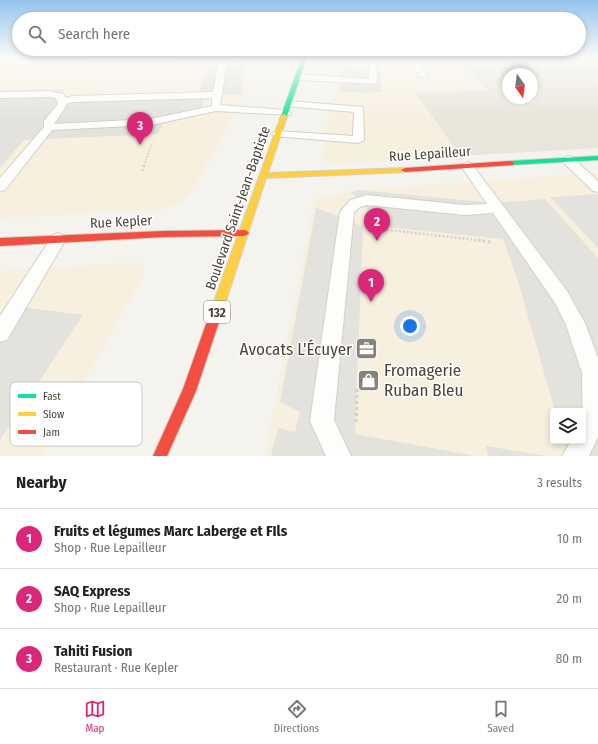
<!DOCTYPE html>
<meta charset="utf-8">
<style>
body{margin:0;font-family:"Fira Sans Condensed",sans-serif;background:#f2f2f2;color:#222}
.controls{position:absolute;right:12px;bottom:12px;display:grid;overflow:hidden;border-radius:4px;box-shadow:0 2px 6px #0003}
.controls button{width:36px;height:36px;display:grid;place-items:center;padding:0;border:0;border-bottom:1px solid #e0e0e0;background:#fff;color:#222;font:20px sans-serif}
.compass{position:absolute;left:502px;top:68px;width:36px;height:36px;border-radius:50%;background:#fff;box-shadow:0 2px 6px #0003;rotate:166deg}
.you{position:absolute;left:410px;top:326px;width:14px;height:14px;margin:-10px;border:3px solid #fff;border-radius:50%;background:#1a73e8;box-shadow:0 0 0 6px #1a73e833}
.badge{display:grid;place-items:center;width:26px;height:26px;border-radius:50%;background:#db2777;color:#fff;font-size:13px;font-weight:700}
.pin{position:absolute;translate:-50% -33px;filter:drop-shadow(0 1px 2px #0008)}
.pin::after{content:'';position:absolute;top:21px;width:14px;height:12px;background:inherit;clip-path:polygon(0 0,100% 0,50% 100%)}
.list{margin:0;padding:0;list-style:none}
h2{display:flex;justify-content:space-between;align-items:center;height:52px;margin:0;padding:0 16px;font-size:17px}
h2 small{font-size:13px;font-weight:400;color:#767676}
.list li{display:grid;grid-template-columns:26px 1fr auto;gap:12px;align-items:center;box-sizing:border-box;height:60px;padding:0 16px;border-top:1px solid #e0e0e0}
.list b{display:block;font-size:15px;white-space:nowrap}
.list p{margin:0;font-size:13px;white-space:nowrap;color:#767676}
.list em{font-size:13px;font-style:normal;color:#767676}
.icon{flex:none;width:22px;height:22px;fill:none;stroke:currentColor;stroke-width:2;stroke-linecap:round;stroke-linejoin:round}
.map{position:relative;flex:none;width:598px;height:456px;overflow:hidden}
.search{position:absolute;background:#fff;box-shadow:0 2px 6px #0003;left:12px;right:12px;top:12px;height:44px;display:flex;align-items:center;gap:10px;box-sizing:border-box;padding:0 14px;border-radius:22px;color:#767676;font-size:15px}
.sheet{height:232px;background:#fff}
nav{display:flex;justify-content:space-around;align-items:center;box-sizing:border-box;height:56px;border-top:1px solid #e0e0e0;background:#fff;font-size:11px;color:#767676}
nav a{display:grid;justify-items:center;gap:2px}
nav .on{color:#db2777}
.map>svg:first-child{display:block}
</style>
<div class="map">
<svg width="598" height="456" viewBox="0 0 598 456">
<rect width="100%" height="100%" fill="#f4f3ed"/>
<path fill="#e8e5da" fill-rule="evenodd" d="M 453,57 L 598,57 L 598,148 L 460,156 L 415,93 L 487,90 ZM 508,74 L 532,74 L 532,98 L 508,98 Z"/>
<path fill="#f7f0df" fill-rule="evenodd" d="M 0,57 L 266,57 L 188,197 L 178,203 L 165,209 L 0,218 Z
M 340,57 L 453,57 L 487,90 L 416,93 L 460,156 L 331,164 L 321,160 Z
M 598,173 L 598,456 L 265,456 L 314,201 L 318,198 L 359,190 ZM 553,411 L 583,411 L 583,441 L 553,441 Z
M 133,263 L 140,264 L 144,269 L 143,276 L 42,456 L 0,456 L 0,271 Z"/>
<path fill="#e3e2dc" d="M 245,58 L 242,95 L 205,95 L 200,112 L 165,119 L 158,134 L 24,140 L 0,168 L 0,91 L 62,89 L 66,97 L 199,92 L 210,59 Z
M 343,68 L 380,71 L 382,92 L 365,93 L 338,91 Z
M 359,190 L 494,203 L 545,199 L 598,258 L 598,456 L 568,456 L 564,441 L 583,441 L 583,411 L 555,411 L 518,281 L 503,239 L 385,227 L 351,192 Z
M 598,194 L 598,248 L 550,197 Z
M 316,208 L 346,219 L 363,227 L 355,434 L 476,456 L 271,456 L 278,428 L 295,432 L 300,412 L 280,402 Z
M 16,306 L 83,315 L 0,440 L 0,333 Z
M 486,446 L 546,456 L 488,456 Z"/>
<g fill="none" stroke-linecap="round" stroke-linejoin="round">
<defs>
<path id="lane" d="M 94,57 L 182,57 L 178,59 L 0,65 L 0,61 Z
M 220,57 L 228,57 L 220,105 L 286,110 L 291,113 L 290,115 L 216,111 L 151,125 L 52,130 L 5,190 L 0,191 L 0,178 L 44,127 L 44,121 L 58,104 L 56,98 L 49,97 L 0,98 L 0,92 L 49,91 L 63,94 L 66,98 L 73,96 L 213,92 ZM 212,98 L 212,106 L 151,119 L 54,124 L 68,103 L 73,102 Z
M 368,57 L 376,57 L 377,84 L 299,80 L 295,77 L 299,74 L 369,79 Z
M 408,57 L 416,57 L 427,75 L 426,77 L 420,77 Z
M 289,101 L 363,107 L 364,140 L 358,143 L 274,136 L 272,134 L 274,132 L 278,131 L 353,136 L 354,112 L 286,106 L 284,104 Z
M 568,156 L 572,157 L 598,181 L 598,192 L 593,191 L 564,163 L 562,160 Z
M 467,162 L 471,163 L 567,291 L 585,323 L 598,358 L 598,437 L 589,456 L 562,456 L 571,441 L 583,441 L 582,373 L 566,325 L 555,303 L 493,213 L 465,215 L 367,205 L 360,207 L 354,212 L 334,420 L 351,456 L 326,456 L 310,421 L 340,212 L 350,200 L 367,195 L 465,205 L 487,204 L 461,166 Z
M 58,233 L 63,235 L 66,239 L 7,340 L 0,342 L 0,316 L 53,235 Z"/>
<path id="fast" d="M 302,57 L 307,57 L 287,116 L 282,117 L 281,116 Z
M 598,156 L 598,160 L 510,165 L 506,163 L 510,161 Z"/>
<path id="slow" d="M 284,114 L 287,116 L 268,173 L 405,168 L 409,170 L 405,172 L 266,178 L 224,307 L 222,310 L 218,312 L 214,310 L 212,307 L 281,116 Z"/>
<path id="jam" d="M 510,161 L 514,163 L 513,165 L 405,172 L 401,170 L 405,168 Z
M 244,230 L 247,231 L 249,233 L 247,235 L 244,236 L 164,237 L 0,246 L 0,238 L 164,231 Z
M 218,302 L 222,304 L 224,307 L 196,391 L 167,456 L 153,456 L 183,389 L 212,307 L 214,304 Z"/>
</defs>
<use href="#lane" stroke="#d2d0ca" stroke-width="2"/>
<use href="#fast" stroke="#d4d1c3" stroke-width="2"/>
<use href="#slow" stroke="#d4d1c3" stroke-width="2"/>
<use href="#jam" stroke="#d4d1c3" stroke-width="2"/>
<path stroke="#d4d2cb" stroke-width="2" stroke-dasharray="1.5 1.5" stroke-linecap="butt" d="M 144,166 L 152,143"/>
<path stroke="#d4d2cb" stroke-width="2.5" stroke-dasharray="2 2" stroke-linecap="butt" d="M 142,171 L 144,165
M 371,228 L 486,241"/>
<path stroke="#d4d2cb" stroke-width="3" stroke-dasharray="2.5 2.5" stroke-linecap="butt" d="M 478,240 L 491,242"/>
<path stroke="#d4d2cb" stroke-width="3.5" stroke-dasharray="3 3" stroke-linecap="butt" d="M 356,422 L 357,389"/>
<use href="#lane" fill="#fdfdfc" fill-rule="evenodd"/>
<use href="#fast" fill="#16e098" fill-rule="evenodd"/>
<use href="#slow" fill="#ffcf43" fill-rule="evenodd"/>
<use href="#jam" fill="#f24e42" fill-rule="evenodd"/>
</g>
<linearGradient id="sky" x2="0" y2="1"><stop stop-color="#95c3ed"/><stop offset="0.47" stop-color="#fafaf7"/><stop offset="1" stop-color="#fafaf7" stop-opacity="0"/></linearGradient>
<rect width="598" height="121" fill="url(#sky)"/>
<defs>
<symbol id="office-square" viewBox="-11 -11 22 22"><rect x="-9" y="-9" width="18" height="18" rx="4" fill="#878277" stroke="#fff"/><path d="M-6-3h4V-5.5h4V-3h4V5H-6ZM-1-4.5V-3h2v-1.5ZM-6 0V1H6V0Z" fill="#fff"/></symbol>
<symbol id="shop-square" viewBox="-11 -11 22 22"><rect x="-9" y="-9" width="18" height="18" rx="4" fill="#878277" stroke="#fff"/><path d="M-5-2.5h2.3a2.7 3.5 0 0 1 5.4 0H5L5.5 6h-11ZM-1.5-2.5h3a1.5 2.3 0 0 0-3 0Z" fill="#fff"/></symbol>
</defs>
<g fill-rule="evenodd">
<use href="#office-square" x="354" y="336" width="25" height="25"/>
<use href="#shop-square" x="356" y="368" width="25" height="25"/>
</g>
<g text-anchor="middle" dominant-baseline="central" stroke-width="3" stroke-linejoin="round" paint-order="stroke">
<rect fill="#fff" stroke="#827d73" stroke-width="1" x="204" y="301" width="26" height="22" rx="3"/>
<g font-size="13" font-weight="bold" fill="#4c4537">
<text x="217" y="312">132</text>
</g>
<g font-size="14" fill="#4c4537" stroke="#fff">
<text transform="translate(430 154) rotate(-4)">Rue Lepailleur</text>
<text transform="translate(238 208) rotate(-71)">Boulevard Saint-Jean-Baptiste</text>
<text transform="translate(121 222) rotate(-3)">Rue Kepler</text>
</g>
<g font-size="17" fill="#4c4537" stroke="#fff" text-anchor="end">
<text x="352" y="349">Avocats L'Écuyer</text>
<text x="384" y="370" text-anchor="start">Fromagerie<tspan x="384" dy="20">Ruban Bleu</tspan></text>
</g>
</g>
<rect x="10" y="382" width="132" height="64" rx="6" fill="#fff" stroke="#c9c7c3" stroke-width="1"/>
<rect x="18" y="394" width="18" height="4" fill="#16e098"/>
<rect x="18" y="412" width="18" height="4" fill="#ffcf43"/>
<rect x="18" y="430" width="18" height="4" fill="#f24e42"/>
<g font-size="11" fill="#4c4537">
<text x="43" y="400">Fast</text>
<text x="43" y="418">Slow</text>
<text x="43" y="436">Jam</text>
</g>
</svg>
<div class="controls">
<button><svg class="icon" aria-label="layers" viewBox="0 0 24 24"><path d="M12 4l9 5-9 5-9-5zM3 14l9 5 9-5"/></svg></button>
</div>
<svg class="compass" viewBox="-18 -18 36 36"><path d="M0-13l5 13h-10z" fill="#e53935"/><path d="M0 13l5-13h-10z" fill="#767676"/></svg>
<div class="you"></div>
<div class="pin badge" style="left:371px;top:302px">1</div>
<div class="pin badge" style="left:377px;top:241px">2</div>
<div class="pin badge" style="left:140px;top:145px">3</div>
<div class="search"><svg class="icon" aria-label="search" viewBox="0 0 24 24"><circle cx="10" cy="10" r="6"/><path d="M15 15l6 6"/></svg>Search here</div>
</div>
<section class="sheet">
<h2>Nearby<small>3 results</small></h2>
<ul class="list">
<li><span class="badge">1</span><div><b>Fruits et légumes Marc Laberge et FIls</b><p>Shop · Rue Lepailleur</p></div><em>10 m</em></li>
<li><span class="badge">2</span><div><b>SAQ Express</b><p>Shop · Rue Lepailleur</p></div><em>20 m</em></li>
<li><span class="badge">3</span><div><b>Tahiti Fusion</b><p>Restaurant · Rue Kepler</p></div><em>80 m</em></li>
</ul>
</section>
<nav>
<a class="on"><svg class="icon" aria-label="map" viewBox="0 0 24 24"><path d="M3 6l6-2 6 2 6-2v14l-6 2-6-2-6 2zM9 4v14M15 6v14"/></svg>Map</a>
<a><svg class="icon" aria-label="directions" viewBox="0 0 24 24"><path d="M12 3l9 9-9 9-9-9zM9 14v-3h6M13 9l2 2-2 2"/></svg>Directions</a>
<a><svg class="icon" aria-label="saved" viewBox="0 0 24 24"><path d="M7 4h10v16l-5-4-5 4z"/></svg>Saved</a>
</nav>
